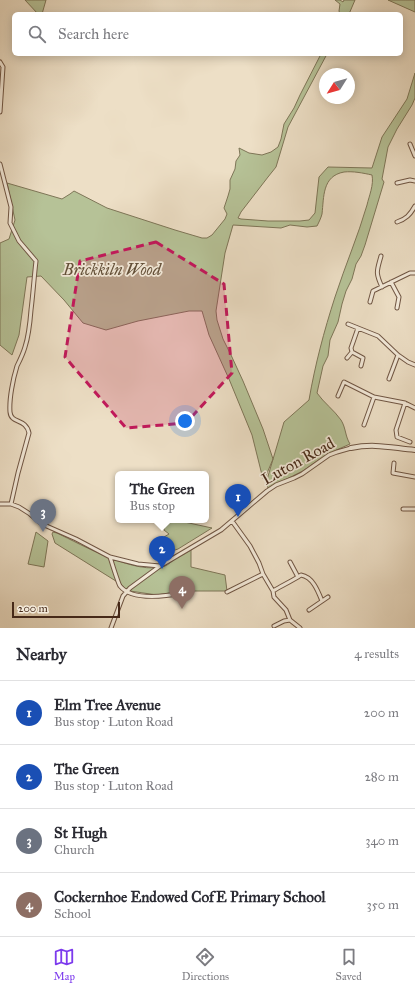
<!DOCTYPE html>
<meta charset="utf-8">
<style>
body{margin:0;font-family:"IM FELL Great Primer",serif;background:#f2f2f3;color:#2b2b33}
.compass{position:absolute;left:319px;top:68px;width:36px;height:36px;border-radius:50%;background:#fff;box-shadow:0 2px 10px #0003;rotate:233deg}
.scale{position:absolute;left:12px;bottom:10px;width:108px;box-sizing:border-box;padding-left:4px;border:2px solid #462918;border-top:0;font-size:11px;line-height:14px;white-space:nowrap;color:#462918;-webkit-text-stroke:3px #f3eada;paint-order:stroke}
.you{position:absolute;left:185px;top:421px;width:14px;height:14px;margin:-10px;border:3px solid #fff;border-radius:50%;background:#1a73e8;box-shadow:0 0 0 6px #1a73e833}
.badge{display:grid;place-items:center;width:26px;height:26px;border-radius:50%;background:#7c3aed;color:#fff;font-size:13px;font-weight:700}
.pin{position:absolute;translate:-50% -33px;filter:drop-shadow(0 1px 2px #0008)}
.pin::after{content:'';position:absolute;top:21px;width:14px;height:12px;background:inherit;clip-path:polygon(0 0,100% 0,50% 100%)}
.popup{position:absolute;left:115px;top:471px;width:94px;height:52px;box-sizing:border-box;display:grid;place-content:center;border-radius:6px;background:#fff;filter:drop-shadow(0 1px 3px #0005);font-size:13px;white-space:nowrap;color:#7c7c81}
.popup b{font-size:15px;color:#2b2b33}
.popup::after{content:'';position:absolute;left:50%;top:100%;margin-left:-8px;border:8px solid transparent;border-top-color:#fff}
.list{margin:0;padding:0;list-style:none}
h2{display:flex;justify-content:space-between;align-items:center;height:52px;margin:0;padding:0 16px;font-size:17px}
h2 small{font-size:13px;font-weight:400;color:#7c7c81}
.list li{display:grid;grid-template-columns:26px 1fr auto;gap:12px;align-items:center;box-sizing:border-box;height:64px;padding:0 16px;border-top:1px solid #e1e1e2}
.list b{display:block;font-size:15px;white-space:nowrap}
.list p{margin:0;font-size:13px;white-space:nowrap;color:#7c7c81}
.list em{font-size:13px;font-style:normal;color:#7c7c81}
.icon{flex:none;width:22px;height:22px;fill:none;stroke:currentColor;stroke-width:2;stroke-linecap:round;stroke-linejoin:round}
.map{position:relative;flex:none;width:415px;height:628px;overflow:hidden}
.search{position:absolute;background:#fff;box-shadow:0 2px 10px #0003;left:12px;right:12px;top:12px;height:44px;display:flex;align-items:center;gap:10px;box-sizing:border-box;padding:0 14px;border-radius:6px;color:#7c7c81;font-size:15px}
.sheet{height:308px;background:#fff}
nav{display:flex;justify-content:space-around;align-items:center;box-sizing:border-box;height:56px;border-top:1px solid #e1e1e2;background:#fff;font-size:11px;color:#7c7c81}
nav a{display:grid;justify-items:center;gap:2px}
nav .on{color:#7c3aed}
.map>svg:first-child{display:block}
</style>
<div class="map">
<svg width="415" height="628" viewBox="0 0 415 628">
<rect width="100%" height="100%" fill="#eddfc6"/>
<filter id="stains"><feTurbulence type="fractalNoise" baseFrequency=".005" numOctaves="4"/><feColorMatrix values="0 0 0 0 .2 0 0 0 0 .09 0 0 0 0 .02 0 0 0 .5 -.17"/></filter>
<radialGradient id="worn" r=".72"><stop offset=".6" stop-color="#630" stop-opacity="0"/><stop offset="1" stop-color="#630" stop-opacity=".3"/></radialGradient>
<path fill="#b6c297" stroke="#7e7658" d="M 25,0 L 46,0 L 42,14 L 38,14 Z
M 335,0 L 340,0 L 343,2 L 344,0 L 355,0 L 349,14 L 340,14 L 339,11 L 340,4 Z
M 388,0 L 415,0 L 415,12 Z
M 321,54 L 327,54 L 288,127 L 276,167 L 268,177 L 241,212 L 238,218 L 241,219 L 268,221 L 300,221 L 309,220 L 315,213 L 319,177 L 328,167 L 372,168 L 382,137 L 407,99 L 415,73 L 415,98 L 412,105 L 397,129 L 388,147 L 382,179 L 384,182 L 365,245 L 361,256 L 356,264 L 352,279 L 346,291 L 342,304 L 338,322 L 330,340 L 328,356 L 323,366 L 317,393 C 324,403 334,410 341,420 C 346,428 345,436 350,444 L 332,452 L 320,459 L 303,471 L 268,488 L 266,483 L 284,422 L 309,400 C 315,365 324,331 335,297 C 345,266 358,236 367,205 C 369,196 374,185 372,175 C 363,173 353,171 344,172 C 322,176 324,197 322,214 C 321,218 319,222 317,226 L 307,227 L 290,225 L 281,228 L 233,225 L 225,253 L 216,311 L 217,320 L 223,339 L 231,355 L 243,381 L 263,429 L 273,459 L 265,478 L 263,479 L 252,435 L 229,379 L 209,335 L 202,311 L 189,311 L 138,321 L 106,330 L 83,323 L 64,300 L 41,276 L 27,277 L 19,335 L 12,355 L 0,345 L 0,243 L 9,239 L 15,220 L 7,183 L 62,199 L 70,194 L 74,191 L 107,208 L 175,230 L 202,238 L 207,238 L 212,235 L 225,219 L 227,214 L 224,208 L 228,196 L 230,189 L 230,180 L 235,169 L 236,161 L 240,155 L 239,148 L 249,153 L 262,155 L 271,152 L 278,147 L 281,139 L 284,124 L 294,108 L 300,95 Z
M 165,520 L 175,520 L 212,528 L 178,549 L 169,552 L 158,549 L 164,537 L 169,534 L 164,530 Z
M 36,532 L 48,541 L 44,567 L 28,564 Z
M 53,532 L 57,533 C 82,545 137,576 165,566 C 168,565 172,561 175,559 C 180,556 186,553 191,550 L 191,567 L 225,575 L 227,591 L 183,591 L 157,595 L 130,591 L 126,589 L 119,583 L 55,543 L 52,534 Z"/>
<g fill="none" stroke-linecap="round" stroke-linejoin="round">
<defs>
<path id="minor" d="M 0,62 L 3,67 L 0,112
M 410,144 L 415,156
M 0,164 L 11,207 L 10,223 L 19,241 L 36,261 C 34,278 33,294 31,310 C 30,323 29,335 25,347 C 23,354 20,360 17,366 C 13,379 9,399 10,412 C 11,424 26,418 29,433 L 18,473 L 11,504
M 397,183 L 410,180 L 415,181
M 397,222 C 406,219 410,215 415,206
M 381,256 C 377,271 375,272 382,287
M 391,282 L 399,297 L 397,308
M 370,302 L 373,291 L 410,273 L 415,273
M 348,324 L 378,336 L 398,355 L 408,362 L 415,365
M 358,328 L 351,348 L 352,352 L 363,358 L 361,366
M 347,358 L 352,352
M 389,379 L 398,355
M 338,396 L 344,382 L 374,397 L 405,403 L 415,408
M 405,403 L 396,430 L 397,437 L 410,442
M 364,425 L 374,397
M 394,463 L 393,473 L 415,477
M 0,504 L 11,504 L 19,507 L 30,514 L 42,524 L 76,539 L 110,557 L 138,564 L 160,566
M 403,509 L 415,509
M 232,521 L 250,546 L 259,563 L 263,574 L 273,591 L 274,597 L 286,610 L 290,620
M 110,557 C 112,563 118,583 120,586 C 132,601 167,596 183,593
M 290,562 L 298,577
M 273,591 C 283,585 292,581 301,575 C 313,577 318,591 322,601
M 227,592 L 263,574
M 309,610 L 328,597
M 274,626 L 284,621 L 290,620 L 300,628
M 111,628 L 123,596 L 130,588 L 160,566 L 221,530 L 267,491 L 276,485 L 294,478 L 302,474 L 329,455 L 337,452 L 351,448"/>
<path id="tertiary" d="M 351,448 C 375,443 392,448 415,450"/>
</defs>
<use href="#minor" stroke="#705644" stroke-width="5"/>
<use href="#tertiary" stroke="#705644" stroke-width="6"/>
<use href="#minor" stroke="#f3eada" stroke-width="3"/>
<use href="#tertiary" stroke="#f3eada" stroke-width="4"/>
</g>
<path fill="#c2185b" fill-opacity="0.2" stroke="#c2185b" stroke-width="3" stroke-dasharray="8 5" stroke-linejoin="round" d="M 156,242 L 224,284 L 232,373 L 186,423 L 126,428 L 65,357 L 80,261 Z"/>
<g text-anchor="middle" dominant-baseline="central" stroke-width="3.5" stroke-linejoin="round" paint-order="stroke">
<g font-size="16" font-style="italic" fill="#624f38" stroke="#f3eada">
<text x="112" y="269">Brickkiln Wood</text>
</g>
<g font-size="16" fill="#462918" stroke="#f3eada">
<text transform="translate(298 461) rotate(-29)">Luton Road</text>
</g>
</g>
<rect width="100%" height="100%" filter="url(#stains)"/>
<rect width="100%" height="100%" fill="url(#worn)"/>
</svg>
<svg class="compass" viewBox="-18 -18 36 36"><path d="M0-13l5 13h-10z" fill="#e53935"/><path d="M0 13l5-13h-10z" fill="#7c7c81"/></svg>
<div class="scale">200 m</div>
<div class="you"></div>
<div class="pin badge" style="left:238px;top:517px;background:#1a4fb4">1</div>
<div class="pin badge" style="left:162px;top:569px;background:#1a4fb4">2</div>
<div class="popup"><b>The Green</b>Bus stop</div>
<div class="pin badge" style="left:43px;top:532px;background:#6b7280">3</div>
<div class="pin badge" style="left:182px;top:609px;background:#8d6e63">4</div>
<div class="search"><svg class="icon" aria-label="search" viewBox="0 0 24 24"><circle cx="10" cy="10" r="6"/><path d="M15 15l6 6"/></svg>Search here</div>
</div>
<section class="sheet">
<h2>Nearby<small>4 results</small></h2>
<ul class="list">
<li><span class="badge" style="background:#1a4fb4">1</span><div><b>Elm Tree Avenue</b><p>Bus stop · Luton Road</p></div><em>200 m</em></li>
<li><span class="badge" style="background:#1a4fb4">2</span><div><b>The Green</b><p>Bus stop · Luton Road</p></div><em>280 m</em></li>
<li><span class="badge" style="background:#6b7280">3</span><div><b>St Hugh</b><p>Church</p></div><em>340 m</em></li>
<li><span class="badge" style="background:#8d6e63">4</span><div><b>Cockernhoe Endowed CofE Primary School</b><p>School</p></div><em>350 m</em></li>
</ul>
</section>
<nav>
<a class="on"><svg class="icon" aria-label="map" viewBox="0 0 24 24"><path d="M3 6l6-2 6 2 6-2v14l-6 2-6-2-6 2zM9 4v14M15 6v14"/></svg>Map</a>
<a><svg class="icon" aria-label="directions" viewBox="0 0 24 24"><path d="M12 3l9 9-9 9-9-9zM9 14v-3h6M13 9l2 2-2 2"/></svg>Directions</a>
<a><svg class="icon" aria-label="saved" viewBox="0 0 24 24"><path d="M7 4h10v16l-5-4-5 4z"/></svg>Saved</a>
</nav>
